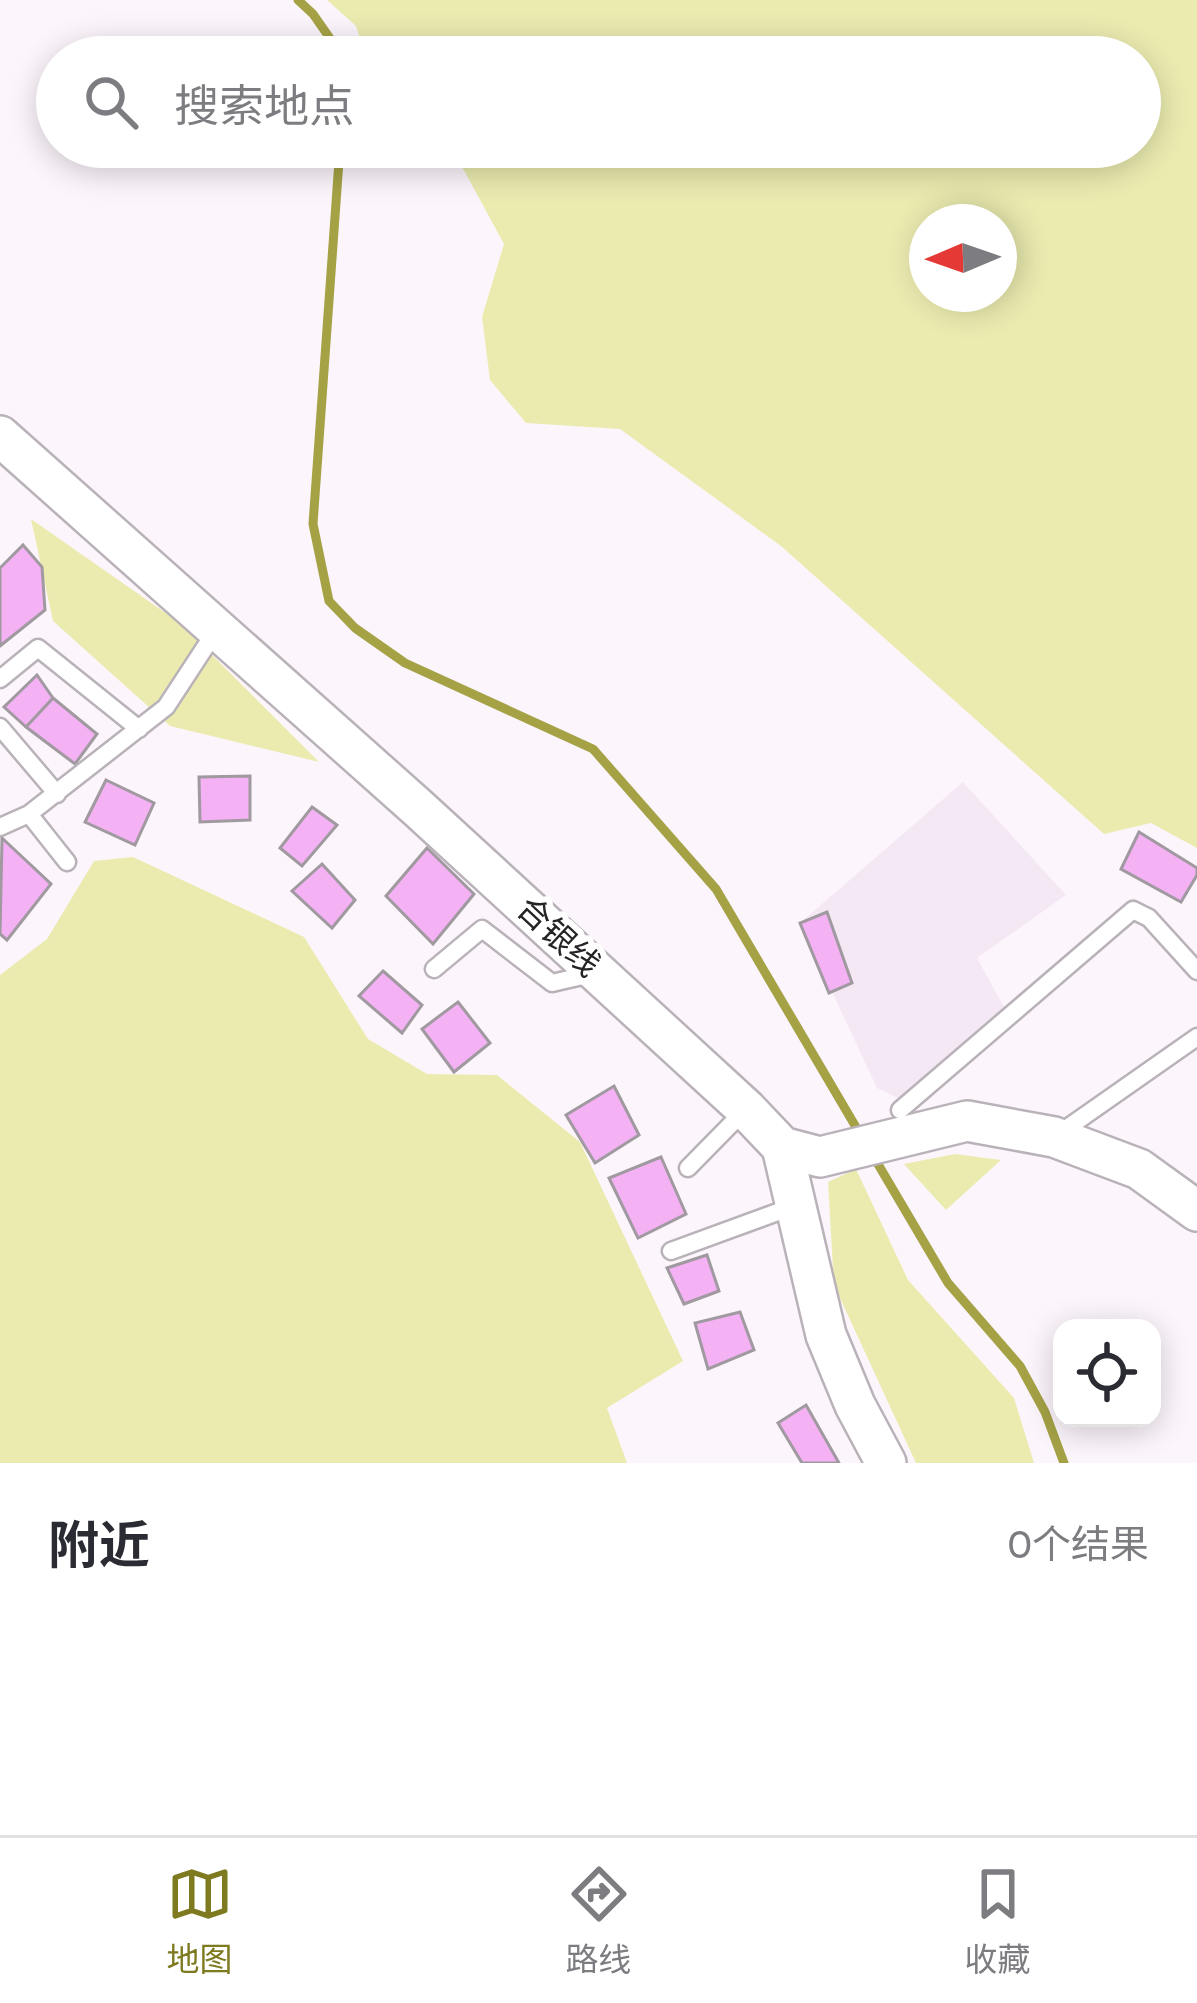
<!DOCTYPE html>
<html lang="zh">
<meta charset="utf-8">
<style>
body{margin:0;font-family:"Varela Round","Noto Sans SC",sans-serif;background:#f7f7f7;color:#2b2b33}
.controls{position:absolute;right:36px;bottom:36px;display:grid;overflow:hidden;border-radius:24px;box-shadow:0 6px 30px #0003}
.controls button{width:108px;height:108px;display:grid;place-items:center;padding:0;border:0;border-bottom:3px solid #e1e1e2;background:#fff;color:#2b2b33;font:60px sans-serif}
.compass{position:absolute;left:909px;top:204px;width:108px;height:108px;border-radius:50%;background:#fff;box-shadow:0 6px 30px #0003;rotate:268deg}
.list{margin:0;padding:0;list-style:none}
h2{display:flex;justify-content:space-between;align-items:center;height:156px;margin:0;padding:0 48px;font-size:51px}
h2 small{font-size:39px;font-weight:400;color:#7c7c81}
.icon{flex:none;width:66px;height:66px;fill:none;stroke:currentColor;stroke-width:2;stroke-linecap:round;stroke-linejoin:round}
.map{position:relative;flex:none;width:1197px;height:1463px;overflow:hidden}
.search{position:absolute;background:#fff;box-shadow:0 6px 30px #0003;left:36px;right:36px;top:36px;height:132px;display:flex;align-items:center;gap:30px;box-sizing:border-box;padding:0 42px;border-radius:66px;color:#7c7c81;font-size:45px}
.sheet{height:372px;background:#fff}
nav{display:flex;justify-content:space-around;align-items:center;box-sizing:border-box;height:168px;border-top:3px solid #e1e1e2;background:#fff;font-size:33px;color:#7c7c81}
nav a{display:grid;justify-items:center;gap:6px}
nav .on{color:#7d7a20}
.map>svg:first-child{display:block}
</style>
<div class="map">
<svg width="1197" height="1463" viewBox="0 0 1197 1463">
<rect width="100%" height="100%" fill="#fcf5fc"/>
<path fill="#f5e8f5" d="M 963,782 L 1066,895 L 977,958 L 1005,1009 L 913,1105 L 877,1088 L 800,923 Z"/>
<path fill="#ebebb0" fill-rule="evenodd" d="M 327,0 L 1197,0 L 1197,848 L 1151,823 L 1104,834 L 781,546 L 620,429 L 526,423 L 490,380 L 482,317 L 504,244 L 454,152 L 446,147 L 1140,147 L 1140,57 L 366,57 L 356,26 ZM 999,222 L 999,294 L 927,294 L 927,222 Z
M 31,519 L 180,623 L 319,762 L 170,726 L 53,621 Z
M 133,857 L 304,937 L 368,1039 L 427,1074 L 497,1075 L 580,1142 L 683,1361 L 607,1408 L 627,1463 L 0,1463 L 0,975 L 47,939 L 94,861 Z
M 955,1154 L 1001,1160 L 946,1210 L 904,1164 Z
M 856,1169 L 908,1280 L 1014,1398 L 1034,1463 L 916,1463 L 834,1285 L 828,1182 Z"/>
<g fill="none" stroke-linecap="round" stroke-linejoin="round">
<path stroke="#a5a246" stroke-width="9" d="M 298,0 L 313,14 L 343,57
M 340,147 L 313,524 L 329,601 L 355,628 L 405,663 L 593,749 L 716,889 L 860,1134
M 872,1154 L 948,1283 L 1020,1366 L 1045,1412 L 1064,1463"/>
</g>
<path fill="#f4b2f4" stroke="#a099a0" stroke-width="3" d="M 23,545 L 42,567 L 45,610 L 0,646 L 0,568 Z
M 37,675 L 53,698 L 26,727 L 4,707 Z
M 53,698 L 97,734 L 75,764 L 26,727 Z
M 250,776 L 250,820 L 200,822 L 199,777 Z
M 106,780 L 154,803 L 135,845 L 85,822 Z
M 312,807 L 337,825 L 302,866 L 280,848 Z
M 1139,832 L 1197,868 L 1197,875 L 1181,902 L 1121,869 Z
M 2,838 L 51,884 L 7,940 L 0,934 Z
M 427,848 L 474,894 L 433,944 L 386,896 Z
M 322,864 L 355,900 L 332,928 L 292,891 Z
M 827,912 L 852,983 L 829,993 L 800,923 Z
M 383,971 L 422,1005 L 402,1033 L 359,996 Z
M 458,1002 L 490,1043 L 454,1072 L 422,1029 Z
M 614,1086 L 639,1135 L 595,1163 L 566,1115 Z
M 661,1157 L 686,1214 L 638,1238 L 609,1178 Z
M 707,1255 L 719,1291 L 684,1304 L 667,1268 Z
M 740,1312 L 754,1350 L 708,1369 L 695,1323 Z
M 806,1405 L 839,1463 L 802,1463 L 778,1423 Z"/>
<g fill="none" stroke-linecap="round" stroke-linejoin="round">
<defs>
<path id="service" d="M 0,679 L 38,648 L 139,729
M 0,727 L 57,794
M 29,814 L 67,862
M 0,827 L 29,814 L 166,707 L 217,629
M 434,969 L 482,929 L 552,983 L 591,974
M 900,1110 L 1133,910 L 1149,918 L 1197,971
M 1060,1133 L 1197,1037
M 688,1168 L 746,1109
M 671,1251 L 794,1206"/>
<path id="tertiary" d="M 0,436 L 418,808 L 746,1109 L 782,1147 L 820,1157 L 967,1121 L 1054,1137 L 1139,1169 L 1197,1211
M 782,1147 L 826,1335 L 855,1405 L 886,1463"/>
</defs>
<use href="#service" stroke="#b9b2b9" stroke-width="21"/>
<use href="#tertiary" stroke="#b9b2b9" stroke-width="44"/>
<use href="#service" stroke="#fff" stroke-width="16"/>
<use href="#tertiary" stroke="#fff" stroke-width="39"/>
</g>
<g text-anchor="middle" dominant-baseline="central" stroke-width="12" stroke-linejoin="round" paint-order="stroke">
<g font-size="33" fill="#262326" stroke="#fff">
<text transform="translate(558 937) rotate(43)">合银线</text>
</g>
</g>
</svg>
<div class="controls">
<button><svg class="icon" aria-label="locate" viewBox="0 0 24 24"><circle cx="12" cy="12" r="6"/><path d="M12 2v4M12 18v4M2 12h4M18 12h4"/></svg></button>
</div>
<svg class="compass" viewBox="-18 -18 36 36"><path d="M0-13l5 13h-10z" fill="#e53935"/><path d="M0 13l5-13h-10z" fill="#7c7c81"/></svg>
<div class="search"><svg class="icon" aria-label="search" viewBox="0 0 24 24"><circle cx="10" cy="10" r="6"/><path d="M15 15l6 6"/></svg>搜索地点</div>
</div>
<section class="sheet">
<h2>附近<small>0个结果</small></h2>
<ul class="list">
</ul>
</section>
<nav>
<a class="on"><svg class="icon" aria-label="map" viewBox="0 0 24 24"><path d="M3 6l6-2 6 2 6-2v14l-6 2-6-2-6 2zM9 4v14M15 6v14"/></svg>地图</a>
<a><svg class="icon" aria-label="directions" viewBox="0 0 24 24"><path d="M12 3l9 9-9 9-9-9zM9 14v-3h6M13 9l2 2-2 2"/></svg>路线</a>
<a><svg class="icon" aria-label="saved" viewBox="0 0 24 24"><path d="M7 4h10v16l-5-4-5 4z"/></svg>收藏</a>
</nav>
